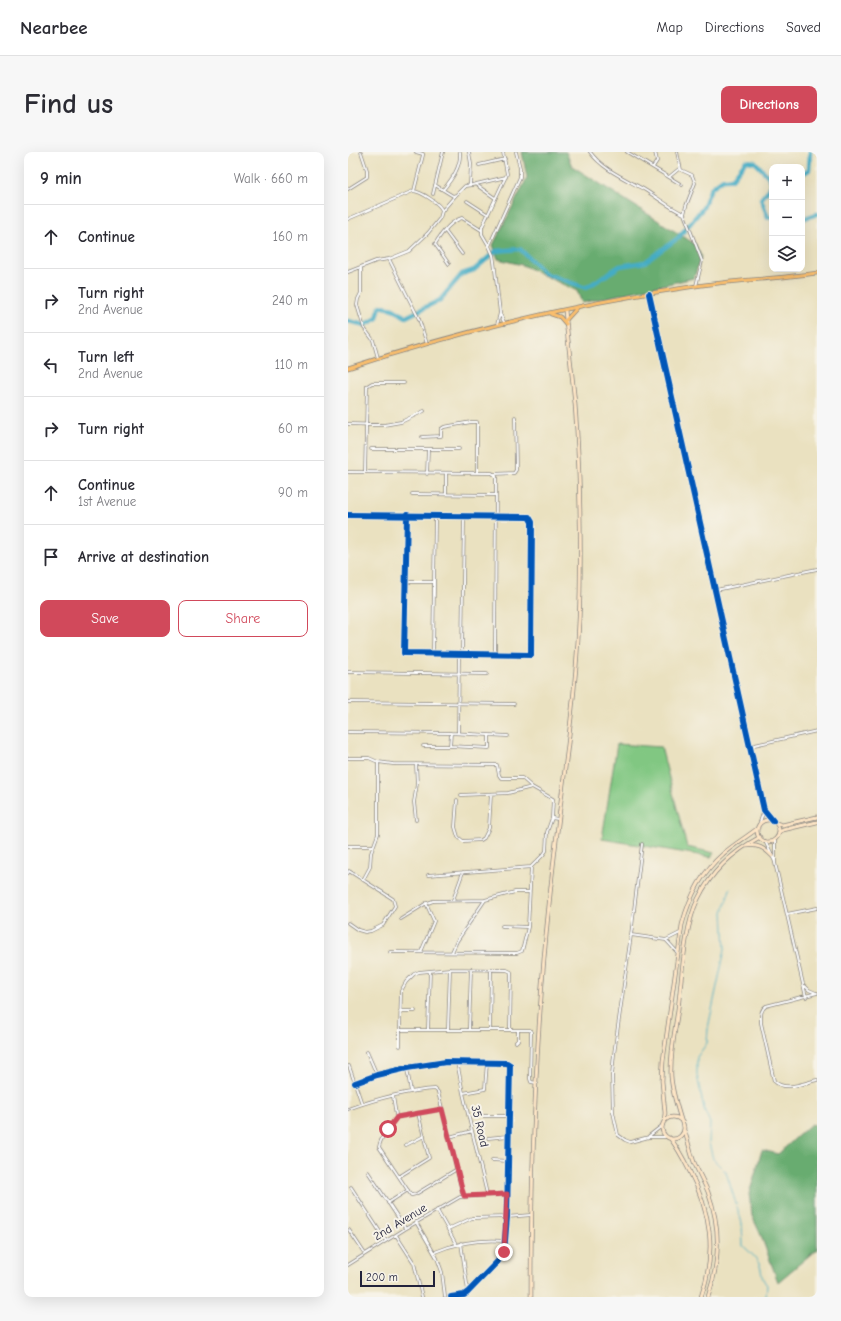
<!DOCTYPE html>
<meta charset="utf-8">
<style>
body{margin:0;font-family:"Comic Neue",sans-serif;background:#f7f7f7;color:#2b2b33}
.controls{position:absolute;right:12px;top:12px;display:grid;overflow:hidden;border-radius:8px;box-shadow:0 4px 16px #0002}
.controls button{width:36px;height:36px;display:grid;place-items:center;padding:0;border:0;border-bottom:1px solid #e1e1e2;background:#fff;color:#2b2b33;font:20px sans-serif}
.scale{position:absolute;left:12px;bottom:10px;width:75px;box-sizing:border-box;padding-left:4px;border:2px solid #22223b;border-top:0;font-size:11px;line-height:14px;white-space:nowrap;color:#22223b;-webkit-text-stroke:3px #f7f3e8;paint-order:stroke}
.stop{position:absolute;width:12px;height:12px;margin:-9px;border:3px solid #d1495b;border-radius:50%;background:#fff}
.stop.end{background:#d1495b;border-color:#fff;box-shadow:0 1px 4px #0008}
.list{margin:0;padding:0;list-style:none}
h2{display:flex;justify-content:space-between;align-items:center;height:52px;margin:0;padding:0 16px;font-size:17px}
h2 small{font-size:13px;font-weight:400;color:#7c7c81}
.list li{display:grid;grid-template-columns:26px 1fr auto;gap:12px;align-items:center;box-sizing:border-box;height:64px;padding:0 16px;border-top:1px solid #e1e1e2}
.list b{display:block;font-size:15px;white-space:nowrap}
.list p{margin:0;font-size:13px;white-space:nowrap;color:#7c7c81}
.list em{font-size:13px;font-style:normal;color:#7c7c81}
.actions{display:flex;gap:8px;padding:12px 16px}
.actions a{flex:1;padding:9px 0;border:1px solid #d1495b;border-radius:8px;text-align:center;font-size:14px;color:#d1495b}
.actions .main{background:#d1495b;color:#fff}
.icon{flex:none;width:22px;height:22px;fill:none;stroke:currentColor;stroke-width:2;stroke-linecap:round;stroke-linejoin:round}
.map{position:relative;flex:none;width:469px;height:1145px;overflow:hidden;border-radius:8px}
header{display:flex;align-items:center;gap:24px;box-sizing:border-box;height:56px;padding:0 20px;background:#fff;border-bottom:1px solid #e1e1e2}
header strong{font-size:19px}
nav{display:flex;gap:22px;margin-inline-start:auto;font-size:14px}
.intro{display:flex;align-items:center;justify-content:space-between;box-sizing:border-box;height:96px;padding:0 24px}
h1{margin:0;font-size:28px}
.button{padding:10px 18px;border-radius:8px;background:#d1495b;color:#fff;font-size:14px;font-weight:700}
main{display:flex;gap:24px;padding:0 24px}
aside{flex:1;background:#fff;border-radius:8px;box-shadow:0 4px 16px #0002}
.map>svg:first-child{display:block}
</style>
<header>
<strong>Nearbee</strong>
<nav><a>Map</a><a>Directions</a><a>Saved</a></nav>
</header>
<div class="intro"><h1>Find us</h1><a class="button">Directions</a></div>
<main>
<aside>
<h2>9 min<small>Walk · 660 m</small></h2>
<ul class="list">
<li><svg class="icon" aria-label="ahead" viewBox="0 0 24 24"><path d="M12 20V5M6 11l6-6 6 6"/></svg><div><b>Continue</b></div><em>160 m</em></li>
<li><svg class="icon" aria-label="right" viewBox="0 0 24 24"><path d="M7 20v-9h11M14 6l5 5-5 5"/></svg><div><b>Turn right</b><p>2nd Avenue</p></div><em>240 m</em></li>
<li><svg class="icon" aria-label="left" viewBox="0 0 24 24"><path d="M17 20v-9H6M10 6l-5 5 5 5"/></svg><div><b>Turn left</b><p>2nd Avenue</p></div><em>110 m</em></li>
<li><svg class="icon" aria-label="right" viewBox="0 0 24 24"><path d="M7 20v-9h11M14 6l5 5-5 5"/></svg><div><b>Turn right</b></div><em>60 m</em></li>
<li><svg class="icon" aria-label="ahead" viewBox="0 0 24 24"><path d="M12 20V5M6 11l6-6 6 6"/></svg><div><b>Continue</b><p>1st Avenue</p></div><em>90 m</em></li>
<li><svg class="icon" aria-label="arrive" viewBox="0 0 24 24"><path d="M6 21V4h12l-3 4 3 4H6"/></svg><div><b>Arrive at destination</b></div></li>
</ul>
<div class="actions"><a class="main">Save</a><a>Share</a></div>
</aside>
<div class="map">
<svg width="469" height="1145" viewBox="0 0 469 1145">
<rect width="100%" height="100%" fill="#f7f3e8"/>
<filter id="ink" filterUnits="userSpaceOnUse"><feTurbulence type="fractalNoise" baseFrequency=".025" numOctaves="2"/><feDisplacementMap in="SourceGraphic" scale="8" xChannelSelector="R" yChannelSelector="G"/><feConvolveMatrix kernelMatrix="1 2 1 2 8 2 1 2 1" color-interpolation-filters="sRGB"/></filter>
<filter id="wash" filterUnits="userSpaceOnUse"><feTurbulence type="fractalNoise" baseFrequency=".012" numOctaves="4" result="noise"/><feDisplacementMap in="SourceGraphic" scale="16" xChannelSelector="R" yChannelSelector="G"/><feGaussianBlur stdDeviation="0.9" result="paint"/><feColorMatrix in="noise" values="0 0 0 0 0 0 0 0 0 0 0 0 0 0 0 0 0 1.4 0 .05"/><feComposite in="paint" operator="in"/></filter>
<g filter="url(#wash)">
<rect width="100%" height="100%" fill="#eae1c0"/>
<path fill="#81c782" stroke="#52745e" d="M 269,592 L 313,595 L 339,695 L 366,701 L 363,705 L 254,687 Z"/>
<path fill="#68ac70" stroke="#456756" d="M 174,0 L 218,0 L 224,14 L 347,92 L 353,104 L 346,126 L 234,151 L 229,139 L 174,113 L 150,107 L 145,93 L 179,26 Z
M 463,972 L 469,974 L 469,1097 L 430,1130 L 412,1081 L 404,1064 L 401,1042 L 414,998 L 430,1002 Z"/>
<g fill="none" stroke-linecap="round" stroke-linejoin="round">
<path stroke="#44acc4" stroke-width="1" d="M 382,737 L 375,760 L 377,797 L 360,876 L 359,891 L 349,905 L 349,923 L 356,957 L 362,971 L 361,991 L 365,1007 L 378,1020 L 394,1071 L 395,1094 C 401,1099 409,1106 412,1114 C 415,1124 412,1124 419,1133 L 418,1145"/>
<path stroke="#44acc4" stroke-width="4.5" d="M 454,22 L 461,18 L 462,0
M 422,36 L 413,47 L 420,65 L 424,66
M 454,67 L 469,62
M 0,169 L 17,173 L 29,166 L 32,154 L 45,157 L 58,165 L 92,148 L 114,122 L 126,118 L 148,99 L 172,97 L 196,121 L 238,136 L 272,114 L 297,110 L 330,86 L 355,56 L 363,36 L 375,27 L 384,27 L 398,9 L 407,10 L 420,24 L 424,31 L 421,37"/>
</g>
</g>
<g filter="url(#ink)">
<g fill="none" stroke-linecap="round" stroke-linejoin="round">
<defs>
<path id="street" d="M 121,0 L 123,12 L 122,32
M 242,0 C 255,18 278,27 297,38 C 310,46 322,56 336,62 L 354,109 L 348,134
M 279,0 L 334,33
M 329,0 L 333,18 L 344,23 L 347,31 L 338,54 L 336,62
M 131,13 L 157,7
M 305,15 L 309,9 L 307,0
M 321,25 L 332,16
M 127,32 L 147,46
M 87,33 L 105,44 L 108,43 L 117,34 L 124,33 L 158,25
M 0,37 L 19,25 L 19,18 L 13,0
M 95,38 C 104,27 113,15 112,0
M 66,39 L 75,3 L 75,2 L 68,0
M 85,42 L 95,0
M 119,49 L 139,62
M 94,59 L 107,44
M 0,67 L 65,39 C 72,39 93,52 94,59 L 92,66 L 80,81 L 61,99 L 41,107 L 28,109 L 0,120
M 97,79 L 114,102
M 141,94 L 134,82 L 134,75 L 159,22 L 155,0
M 41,107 L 71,167 L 79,192
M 101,112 L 87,92 C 93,82 103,69 114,66 L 133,78
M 13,116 L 13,141 L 10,147 L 9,153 L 16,176 L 25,188 L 30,206
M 301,142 L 416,658 L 425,669
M 152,162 L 157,172
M 149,173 L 152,161 L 146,109 L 145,103 L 141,94 L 172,25 L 172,16 L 168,0
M 0,272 L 36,273 L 53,270 L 76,259
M 74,285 L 93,284 L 93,277 L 96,275 L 123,270 L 129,270 L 129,321
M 23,297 L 80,297 L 79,322
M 80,297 L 111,297
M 0,320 L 144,321 L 148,324 L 147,502
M 17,320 L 19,234 L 24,231 L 56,231
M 146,322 L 166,321 L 168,318 L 167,265
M 64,342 L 148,343
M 98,342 L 98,322
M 0,363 L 181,365 L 184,370 L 183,503 L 56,501 L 59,363
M 57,430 L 86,430
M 368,438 L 469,417
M 85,502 L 87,364
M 114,502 L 116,364
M 0,520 L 139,522
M 0,550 L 166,552
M 0,580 L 103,581 L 160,584
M 110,581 L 111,502
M 75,594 L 102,594 L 103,581
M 102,594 L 141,596 L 141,583
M 402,594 L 469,579
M 0,606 L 21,606 L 30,610 L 45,612 L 149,613 L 151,623 L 153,626 L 174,626 L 184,635 L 205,647 L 204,666
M 113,643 L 160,641 L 184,635
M 109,648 L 107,675 L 110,685 L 115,689 L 133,688 L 136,686 L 141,676 L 143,642
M 68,668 L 66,650 L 69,632 L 68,612
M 411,673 L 416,658
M 427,687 L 427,711 L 458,845
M 417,689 L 427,710
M 294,692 L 283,783 L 266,902 L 264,923 L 265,960 L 270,983 L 277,988 L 282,990 L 301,985 L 319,985
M 0,694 L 25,694
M 0,721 L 1,719 L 45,747 L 47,754 L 35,773 L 23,779 L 17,780 L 10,778 L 0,771
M 80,723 L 183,715
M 15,728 L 22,715 L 23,701 L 30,682 L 30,610
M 105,748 L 115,720
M 439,762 L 469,756
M 53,767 L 77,752 L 85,749 L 137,748
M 154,774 L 180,775
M 283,783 L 318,788 L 332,781
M 318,788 L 330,801
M 42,800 L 169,801 L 174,799 L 180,775 L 183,715 L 195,703 L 198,699 L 199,680 L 204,666 L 210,667
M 73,800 L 86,769 L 78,751
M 104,800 L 109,789 L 137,748 L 167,740 L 181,740
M 457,834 L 461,838 L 468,841
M 469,841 L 418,854 C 412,858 413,864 413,871 L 426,929 C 437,940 456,931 469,928
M 52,859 L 67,859
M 80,877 L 82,819
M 100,877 L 102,817
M 121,877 L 123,817
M 142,877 L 143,818
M 52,878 L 53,839 L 58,830 L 66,822 L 71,820 L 102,817 L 159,818 L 163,820 L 162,878
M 168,890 L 170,888 L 170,878
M 52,894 L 52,878 L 182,878 L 183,880 L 182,927 L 183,930 L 189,931
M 19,900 L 29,923
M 109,910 L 115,941 L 139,1042
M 1,914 L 14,952
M 59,916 L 63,940
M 7,931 L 29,923 L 59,916 L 98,910 L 159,911 L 162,913 L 159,1065 L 156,1100 L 150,1109 L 120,1140 L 116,1143 L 103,1145
M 115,941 L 137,937 L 139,910
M 45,944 L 48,963 L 50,965 L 94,957
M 0,957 C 28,947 57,939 87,937 L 90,940 L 115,1043
M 134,964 L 161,964
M 49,965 C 42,974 33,984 31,995 L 63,1043 L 64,1043 L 68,1042 L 109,1017
M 301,984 L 315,973
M 101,985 L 124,979
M 140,986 L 160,984
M 58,993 L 76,984
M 144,1008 L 160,1009
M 20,1020 L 57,1076
M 52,1024 L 81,1006 L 70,961
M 3,1035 L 38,1089
M 40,1051 L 60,1038
M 89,1058 L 108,1092
M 68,1070 L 89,1106 L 94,1120 L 97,1145
M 100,1077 L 124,1066 L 159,1065 L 183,1063
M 1,1078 L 17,1102
M 48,1083 L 66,1111 L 74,1145
M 113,1091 L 120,1139
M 87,1100 C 110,1090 132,1087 158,1089
M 0,1113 L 57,1077 L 112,1045 L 159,1042"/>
<path id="secondary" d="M409 679a11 11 0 1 1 22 0a11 11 0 1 1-22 0Z
M 428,671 L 434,673 L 469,665
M 431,680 L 435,678 L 469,670
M 398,694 C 410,692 416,696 424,704
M314 976a11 11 0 1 1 22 0a11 11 0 1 1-22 0Z
M 316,970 L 317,961 L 314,929 L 315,909 L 334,773 C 341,746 354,720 375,702 C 386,692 399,685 410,676
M 334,971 C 329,955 324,940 323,924 C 322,901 327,879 330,857 C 334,825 336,775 350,747 C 363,720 386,699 412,685
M 336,978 C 340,988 342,999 346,1010 C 350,1020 356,1030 360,1040 C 373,1076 372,1109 360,1145
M 322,986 C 330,996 335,1006 341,1018 C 363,1060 369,1100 353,1145
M 183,1145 C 183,1011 188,876 202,743 C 212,642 230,543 232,441 C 233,379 232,315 227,252 C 224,221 220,190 217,158"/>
<path id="primary" d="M 203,162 L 212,165 L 218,172
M 218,168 L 229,156
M 0,216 C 113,179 230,151 348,134 C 388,128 429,127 469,121"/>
</defs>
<use href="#street" stroke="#86827e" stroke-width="3.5"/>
<use href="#secondary" stroke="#86827e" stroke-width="4.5"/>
<use href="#primary" stroke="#86827e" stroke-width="4.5"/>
<use href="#street" stroke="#fff" stroke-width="2"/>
<use href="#secondary" stroke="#fde5c5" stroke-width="3"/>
<use href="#primary" stroke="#fabe6d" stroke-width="3"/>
<defs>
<path id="cycleway" d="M 301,142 L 416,658 L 425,669
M 0,363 L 181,365 L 184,370 L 183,503 L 56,501 L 59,363
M 7,931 L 29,923 L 59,916 L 98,910 L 159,911 L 162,913 L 159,1065 L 156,1100 L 150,1109 L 120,1140 L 116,1143 L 103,1145"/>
</defs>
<use href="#cycleway" stroke="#f7f3e8" stroke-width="8"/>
<use href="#cycleway" stroke="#0057b8" stroke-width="6"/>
</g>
</g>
<g fill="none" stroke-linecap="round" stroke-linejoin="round" filter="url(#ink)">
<path stroke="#d1495b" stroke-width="5" d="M 40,977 L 49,965 L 94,957 L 116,1044 L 159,1042 L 156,1100"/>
</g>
<g text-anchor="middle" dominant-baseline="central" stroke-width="4" stroke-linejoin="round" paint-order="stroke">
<g font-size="12" fill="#22223b" stroke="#f7f3e8">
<text transform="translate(132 974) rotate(77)">35 Road</text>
<text transform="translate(52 1070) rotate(-31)">2nd Avenue</text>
</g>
</g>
</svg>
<div class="controls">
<button>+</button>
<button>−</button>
<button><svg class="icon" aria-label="layers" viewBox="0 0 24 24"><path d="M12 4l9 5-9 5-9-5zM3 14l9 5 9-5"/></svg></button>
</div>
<div class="scale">200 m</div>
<div class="stop" style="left:40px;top:977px"></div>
<div class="stop end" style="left:156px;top:1100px"></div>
</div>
</main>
